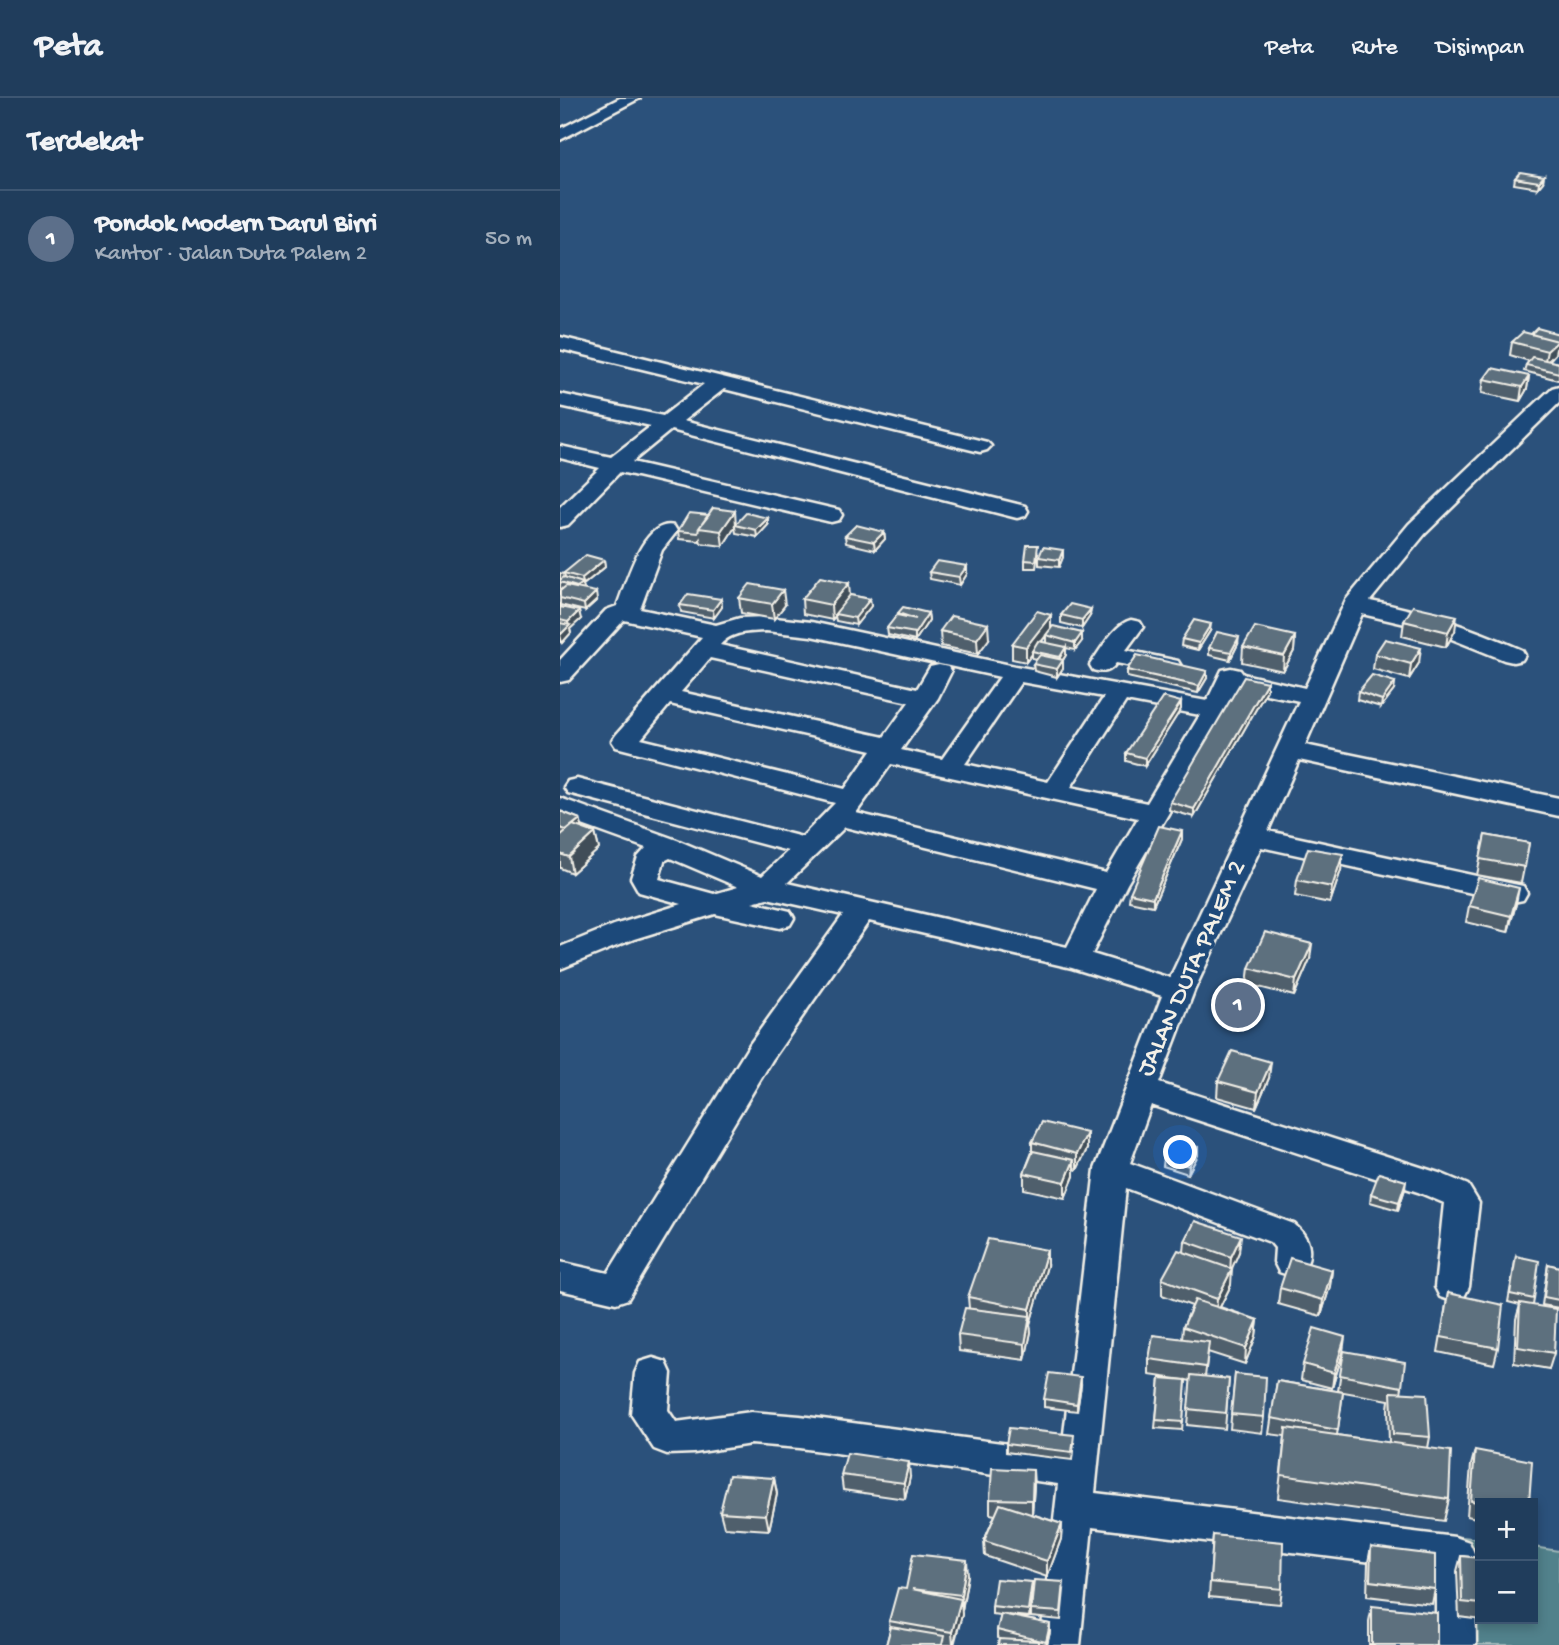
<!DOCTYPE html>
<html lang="id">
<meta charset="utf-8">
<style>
body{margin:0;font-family:"Gochi Hand",sans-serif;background:#2d4865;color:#f1f3f6}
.controls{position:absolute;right:21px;bottom:21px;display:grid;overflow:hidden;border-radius:0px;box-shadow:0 4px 10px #0003}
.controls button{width:63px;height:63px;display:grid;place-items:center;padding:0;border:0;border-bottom:2px solid #3d5672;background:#203d5c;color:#f1f3f6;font:35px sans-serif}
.you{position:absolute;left:621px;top:1055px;width:24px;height:24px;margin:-18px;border:5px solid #fff;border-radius:50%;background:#1a73e8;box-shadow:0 0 0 10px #1a73e833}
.badge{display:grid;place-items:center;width:46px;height:46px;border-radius:50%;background:#8c9099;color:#fff;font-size:23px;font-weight:700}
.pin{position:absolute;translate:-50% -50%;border:4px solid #fff;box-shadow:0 2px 7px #0006}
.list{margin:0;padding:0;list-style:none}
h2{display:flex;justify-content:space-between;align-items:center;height:91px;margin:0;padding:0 28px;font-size:30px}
h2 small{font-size:23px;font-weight:400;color:#a2aebb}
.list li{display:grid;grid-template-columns:46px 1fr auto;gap:21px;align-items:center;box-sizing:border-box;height:98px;padding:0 28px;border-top:2px solid #3d5672}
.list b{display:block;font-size:26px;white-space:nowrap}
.list p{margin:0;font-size:23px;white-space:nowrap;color:#a2aebb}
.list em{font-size:23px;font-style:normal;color:#a2aebb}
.map{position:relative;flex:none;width:999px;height:1547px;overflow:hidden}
header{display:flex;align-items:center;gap:42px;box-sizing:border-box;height:98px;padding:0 35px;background:#203d5c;border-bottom:2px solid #3d5672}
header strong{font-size:33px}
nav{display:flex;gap:38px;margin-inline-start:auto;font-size:24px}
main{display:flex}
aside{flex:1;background:#203d5c}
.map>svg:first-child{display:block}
</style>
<header>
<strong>Peta</strong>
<nav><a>Peta</a><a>Rute</a><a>Disimpan</a></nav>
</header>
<main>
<aside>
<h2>Terdekat<small></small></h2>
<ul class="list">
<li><span class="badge" style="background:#5c6f8a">1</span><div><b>Pondok Modern Darul Birri</b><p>Kantor · Jalan Duta Palem 2</p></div><em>50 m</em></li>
</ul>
</aside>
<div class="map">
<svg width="999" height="1547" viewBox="0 0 999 1547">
<rect width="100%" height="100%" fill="#2b517b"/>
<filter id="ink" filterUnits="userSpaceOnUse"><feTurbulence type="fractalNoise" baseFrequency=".0143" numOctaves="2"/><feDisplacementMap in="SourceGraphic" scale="14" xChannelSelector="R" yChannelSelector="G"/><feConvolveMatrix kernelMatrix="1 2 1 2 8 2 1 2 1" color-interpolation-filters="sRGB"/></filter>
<g filter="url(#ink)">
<path fill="#51818b" stroke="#a2b9ba" stroke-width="2" d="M 892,1438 L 920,1441 L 920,1521 L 973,1521 L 973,1449 L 999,1453 L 999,1547 L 889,1547 Z"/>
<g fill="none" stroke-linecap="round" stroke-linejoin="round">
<defs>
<path id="street" d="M 60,0 L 80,0 L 0,42 L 0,31 Z
M 0,239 L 427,344 L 431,348 L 427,352 L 420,354 L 164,291 L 123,323 L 465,408 L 468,413 L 465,418 L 457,420 L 111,332 L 72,364 L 279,412 L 282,417 L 279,422 L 271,424 L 60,374 L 8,427 L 0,429 L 0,409 L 40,370 L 0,360 L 0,348 L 51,359 L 91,328 L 0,308 L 0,296 L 103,318 L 144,286 L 0,251 Z
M 999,288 L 999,305 L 865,436 L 810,503 C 863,513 913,530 962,552 L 965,557 L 962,562 L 953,564 L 944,562 L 867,531 L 802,516 L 745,647 L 999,700 L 999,718 L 739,662 L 708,733 L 953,786 L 963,788 L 967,795 L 963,802 L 953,804 L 701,749 L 634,893 L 599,985 L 882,1076 L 908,1087 L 919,1105 L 909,1189 L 904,1199 L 892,1203 L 880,1199 L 875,1189 L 884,1105 L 858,1094 L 591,1007 L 570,1065 L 734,1126 C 750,1140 754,1154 743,1174 L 731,1178 L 719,1174 L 714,1164 L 715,1150 L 710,1144 L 566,1090 L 535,1395 L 895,1439 L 909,1444 L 915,1457 L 916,1547 L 876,1547 L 876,1472 L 532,1429 L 520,1547 L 480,1547 L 498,1386 L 240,1350 L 191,1346 L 134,1355 L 107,1356 L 94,1351 L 71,1316 L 75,1275 L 80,1264 L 93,1260 L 106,1264 L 111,1275 L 108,1312 L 116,1324 L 191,1314 L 240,1318 L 502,1353 L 535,1071 L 602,898 L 512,870 L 309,823 L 212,962 L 68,1201 L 56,1205 L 0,1192 L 0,1164 L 48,1175 L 190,946 L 283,817 L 207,800 L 192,804 L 230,813 L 234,820 L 230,827 L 220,830 L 155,816 L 74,841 L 0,871 L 0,849 L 54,827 L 122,806 L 79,794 L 71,780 L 78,759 L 86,750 L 0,719 L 0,700 L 117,742 L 202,778 L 228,753 L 8,695 L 4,689 L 8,683 L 17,681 L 242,739 L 275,705 L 56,649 L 52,643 L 56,637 L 142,539 L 64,522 L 9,582 L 0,584 L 0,562 L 46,512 L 57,508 C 66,486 83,420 114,428 L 117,433 L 102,452 L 80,511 L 156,527 L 180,520 L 206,519 L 251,524 L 455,568 L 647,603 L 662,572 L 671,570 L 680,572 L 683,576 L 745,590 L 786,502 L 849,426 L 992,290 ZM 206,533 L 251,538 L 440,579 L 382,661 L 341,652 L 378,600 L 391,574 L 388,569 L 379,567 L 370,569 L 357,591 L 160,547 C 172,533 189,534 206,533 ZM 150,560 L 349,604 L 324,639 L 121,594 ZM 461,584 L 544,599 L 488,684 L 405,666 ZM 678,590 L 739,603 L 610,880 L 532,856 L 567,786 L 669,612 ZM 566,603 L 640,617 L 587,705 L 511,689 ZM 110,606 L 312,652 L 285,691 L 81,641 ZM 331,666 L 578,720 L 546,775 L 296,715 ZM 285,729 L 536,791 L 507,849 L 227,785 ZM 110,760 L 178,789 L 154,796 L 99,781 L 104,763 Z
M 571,522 L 580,524 L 583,529 L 566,552 L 618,563 L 621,568 L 618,573 L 609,575 L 556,565 C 550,574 544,575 533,572 L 530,567 C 540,553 554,526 571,522 Z"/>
</defs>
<use href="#street" stroke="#f4f1e8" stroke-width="5"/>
<use href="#street" fill="#1f4a7a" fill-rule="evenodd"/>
</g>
<path fill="#505f6c" stroke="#f4f1e8" stroke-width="2" fill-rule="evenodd" d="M 955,80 L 983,84 L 978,90 L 954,86 Z
M 971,236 L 999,236 L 999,248 L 996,251 L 995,256 L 989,263 L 999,265 L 999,280 L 998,282 L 964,273 L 966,267 L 969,263 L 950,257 L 952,244 Z
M 969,278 L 967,291 L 960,303 L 922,295 L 924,281 Z
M 176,426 L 208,427 L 197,439 L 176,435 L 175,429 L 163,448 L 141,445 L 140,441 L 139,443 L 119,441 L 118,433 Z
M 324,434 L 325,441 L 315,452 L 286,445 L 285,438 Z
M 503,452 L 503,459 L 499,469 L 479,467 L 479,459 Z
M 478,455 L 476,470 L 465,470 L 465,462 Z
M 44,462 L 45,469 L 23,487 L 24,492 L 37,502 L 25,513 L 0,507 L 0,493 L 2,491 L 0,490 L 0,475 L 4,476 L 5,479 L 4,475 Z
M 369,474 L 407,476 L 400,487 L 370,481 Z
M 290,497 L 310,501 L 311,508 L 296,527 L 276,523 L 275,518 L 272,522 L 243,516 L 242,501 Z
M 179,500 L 225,507 L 214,521 L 181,515 Z
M 161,501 L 162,509 L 154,520 L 121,514 L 120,507 Z
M 0,509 L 21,521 L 10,531 L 11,535 L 2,545 L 0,544 Z
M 338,515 L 368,515 L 369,522 L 355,543 L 328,537 L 327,530 L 338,517 Z
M 491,517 L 491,531 L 522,543 L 515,552 L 506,550 L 506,557 L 503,562 L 503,570 L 497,579 L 474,573 L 473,566 L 477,561 L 472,560 L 472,556 L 466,564 L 452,561 L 452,546 ZM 486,538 L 486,545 L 481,544 Z
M 501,517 L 530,518 L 522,530 L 501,525 Z
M 844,523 L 895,533 L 886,549 L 842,538 Z
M 380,533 L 429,541 L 418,556 L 381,548 Z
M 650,533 L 638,552 L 621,548 L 622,541 Z
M 735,538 L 734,553 L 723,573 L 682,564 L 683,549 Z
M 678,546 L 670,562 L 649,557 L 649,550 Z
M 815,556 L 859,565 L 849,581 L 813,571 Z
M 567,572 L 647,580 L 638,595 L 567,579 Z
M 835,584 L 834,592 L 821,609 L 797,602 L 798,594 Z
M 707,592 L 634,719 L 609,712 L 610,704 Z
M 621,604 L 621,611 L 585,668 L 566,663 L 566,655 Z
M 0,713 L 20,721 L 22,729 L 21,730 L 35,735 L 39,751 L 12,775 L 0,770 Z
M 925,737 L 969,745 L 961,785 L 917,777 Z
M 622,741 L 593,808 L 569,803 L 570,795 Z
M 781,772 L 770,805 L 735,798 L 737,782 Z
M 956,806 L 948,834 L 906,824 L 909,808 Z
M 750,861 L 734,898 L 687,886 L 689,870 Z
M 709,980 L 696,1010 L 657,999 L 658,983 Z
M 472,1044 L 527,1051 L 517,1072 L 514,1071 L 514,1078 L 505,1100 L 464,1091 L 464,1075 L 472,1054 Z
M 638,1049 L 638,1057 L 628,1076 L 603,1068 L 604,1060 Z
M 845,1091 L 838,1112 L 810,1104 L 811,1096 Z
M 625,1143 L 679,1154 L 671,1171 L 671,1187 L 660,1209 L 698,1222 L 696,1238 L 685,1266 L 648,1254 L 645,1279 L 669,1281 L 665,1331 L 627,1327 L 631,1283 L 626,1282 L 622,1332 L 595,1330 L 600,1280 L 624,1282 L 589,1277 L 589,1261 L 622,1241 L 623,1229 L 632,1208 L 602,1197 L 602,1181 L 624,1154 Z
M 956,1158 L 974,1201 L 973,1207 L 994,1255 L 989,1271 L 954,1265 L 956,1221 L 960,1207 L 948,1204 Z
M 988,1166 L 999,1169 L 999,1210 L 982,1207 Z
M 487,1168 L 470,1226 L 471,1234 L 465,1262 L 399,1253 L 398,1237 L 409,1210 L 408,1199 Z
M 772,1172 L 770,1188 L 761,1218 L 718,1206 L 720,1190 Z
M 888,1195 L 938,1250 L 934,1266 L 878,1254 Z
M 784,1253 L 842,1289 L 841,1295 L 870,1339 L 868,1350 L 889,1401 L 884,1423 L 718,1400 L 725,1338 L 709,1336 L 717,1283 L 783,1294 L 777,1337 L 829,1345 L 828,1310 L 829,1302 L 778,1293 Z
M 783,1254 L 772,1290 L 741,1282 L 743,1266 Z
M 675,1276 L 704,1319 L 702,1335 L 670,1331 Z
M 521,1287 L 517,1313 L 484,1309 L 484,1301 Z
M 514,1345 L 512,1362 L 446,1354 L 446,1346 Z
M 915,1352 L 920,1405 L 920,1421 L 907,1418 L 911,1367 Z
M 281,1377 L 350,1379 L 345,1401 L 283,1392 Z
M 214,1380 L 217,1396 L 209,1432 L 164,1429 L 160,1414 Z
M 474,1387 L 472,1416 L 502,1426 L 501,1441 L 487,1479 L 425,1458 L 424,1443 L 435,1417 L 430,1416 L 430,1401 Z
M 653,1437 L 722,1491 L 720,1506 L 649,1499 Z
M 811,1449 L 875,1491 L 872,1506 L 807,1498 L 808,1464 Z
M 901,1458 L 920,1460 L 920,1521 L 931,1521 L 930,1523 L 899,1519 L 897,1473 Z
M 408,1477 L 402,1512 L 401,1512 L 402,1517 L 394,1547 L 326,1547 L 330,1532 L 329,1523 L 346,1491 Z
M 472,1492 L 469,1519 L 448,1517 L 490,1526 L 490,1534 L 487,1547 L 438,1547 L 439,1541 L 437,1540 L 437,1532 L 441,1517 L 432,1516 L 432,1508 Z
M 504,1492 L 501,1522 L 471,1519 L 471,1512 Z
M 812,1508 L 877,1547 L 809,1547 L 809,1523 Z"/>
<path fill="#414e58" stroke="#f4f1e8" stroke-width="2" d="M 984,78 L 983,84 L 978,90 L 979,84 Z
M 999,242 L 999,248 L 996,251 L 995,256 L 984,267 L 987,253 Z
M 969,278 L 967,291 L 960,303 L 962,289 Z
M 175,413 L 176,427 L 175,427 L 175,429 L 163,448 L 161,433 Z
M 208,420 L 208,427 L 197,439 L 196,432 Z
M 324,434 L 325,441 L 315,452 L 314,444 Z
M 503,452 L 503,459 L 499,469 L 499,462 Z
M 44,462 L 45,469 L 23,487 L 22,480 Z
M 407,468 L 407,476 L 400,487 L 399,479 Z
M 23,485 L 24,492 L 19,496 L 17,489 Z
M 289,485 L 290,499 L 275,516 L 275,518 L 272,522 L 271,507 Z
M 223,492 L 225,507 L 214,521 L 212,506 Z
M 36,494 L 37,502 L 25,513 L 24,506 Z
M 161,501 L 162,509 L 154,520 L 153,512 Z
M 310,501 L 311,508 L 296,527 L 295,520 Z
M 531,511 L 530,518 L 522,530 L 522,522 Z
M 19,513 L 21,521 L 10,531 L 11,535 L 2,545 L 0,537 L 9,528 L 8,524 Z
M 368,515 L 369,522 L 355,543 L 355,535 Z
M 491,517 L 491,531 L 474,553 L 472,553 L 472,556 L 466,564 L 466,549 Z
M 897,518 L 895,533 L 886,549 L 888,534 Z
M 428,526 L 429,541 L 418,556 L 417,541 Z
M 651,526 L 650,533 L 638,552 L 639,545 Z
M 522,535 L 522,543 L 515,552 L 515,545 Z
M 735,538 L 734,553 L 723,573 L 724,558 Z
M 679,539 L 678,546 L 670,562 L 671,554 Z
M 506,549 L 506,557 L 500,566 L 500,559 Z
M 861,550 L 859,565 L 849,581 L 851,566 Z
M 503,562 L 503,570 L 497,579 L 497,571 Z
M 647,573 L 647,580 L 638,595 L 639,588 Z
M 707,584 L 707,592 L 634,719 L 634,711 Z
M 835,584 L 834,592 L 821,609 L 822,602 Z
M 621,604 L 621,611 L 585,668 L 585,660 Z
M 20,721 L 22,729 L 8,741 L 6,733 Z
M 622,733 L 622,741 L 593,808 L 593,800 Z
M 35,735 L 39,751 L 12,775 L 9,759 Z
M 783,756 L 781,772 L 770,805 L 772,789 Z
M 959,790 L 956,806 L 948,834 L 951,818 Z
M 752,846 L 750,861 L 734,898 L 736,882 Z
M 711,964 L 709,980 L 696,1010 L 698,994 Z
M 527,1035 L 527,1051 L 517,1072 L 517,1056 Z
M 638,1049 L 638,1057 L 628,1076 L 629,1068 Z
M 514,1062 L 514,1078 L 505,1100 L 505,1084 Z
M 846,1083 L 845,1091 L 838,1112 L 839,1104 Z
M 681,1138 L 679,1154 L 670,1175 L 671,1159 Z
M 487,1152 L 487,1168 L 470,1226 L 471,1234 L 465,1262 L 465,1246 L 470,1219 L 470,1211 Z
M 672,1171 L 671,1187 L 656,1217 L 657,1201 Z
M 772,1172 L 770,1188 L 761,1218 L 763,1202 Z
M 698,1222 L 696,1238 L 685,1266 L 686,1250 Z
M 785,1239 L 783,1254 L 772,1290 L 774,1275 Z
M 521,1279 L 521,1287 L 517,1313 L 517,1306 Z
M 349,1364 L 350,1379 L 345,1401 L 344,1385 Z
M 473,1372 L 474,1387 L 472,1418 L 472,1402 Z
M 214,1380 L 217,1396 L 209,1432 L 206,1417 Z
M 502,1426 L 501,1441 L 487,1479 L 487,1463 Z
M 407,1462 L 408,1477 L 402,1512 L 401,1497 Z
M 401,1501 L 402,1517 L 393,1547 L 392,1534 Z
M 490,1526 L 490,1534 L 487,1547 L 486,1547 Z"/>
<path fill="#5d6f7e" stroke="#f4f1e8" stroke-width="2" d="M 960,74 L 984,78 L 979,84 L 955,80 Z
M 977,230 L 999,236 L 999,242 L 997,244 L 998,243 L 971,236 Z
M 963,234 L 998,243 L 987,253 L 952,244 Z
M 972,259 L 999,265 L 999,275 L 966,267 Z
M 932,270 L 969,278 L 962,289 L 924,281 Z
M 153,410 L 175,413 L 161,433 L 139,430 Z
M 129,415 L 149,417 L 139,430 L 138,435 L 118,433 Z
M 186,415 L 208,420 L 196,432 L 175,427 Z
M 296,427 L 324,434 L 314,444 L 285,438 Z
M 467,447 L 478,447 L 476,463 L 465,462 Z
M 483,449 L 503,452 L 499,462 L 479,459 Z
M 26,457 L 44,462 L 22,480 L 4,475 Z
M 377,463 L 407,468 L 399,479 L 369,474 Z
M 4,479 L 23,485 L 17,489 L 0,484 L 0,482 Z
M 260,479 L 289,485 L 271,507 L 242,501 Z
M 190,486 L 223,492 L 212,506 L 179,500 Z
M 6,488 L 36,494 L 24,506 L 0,500 L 0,493 Z
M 128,496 L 161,501 L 153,512 L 120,507 Z
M 290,497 L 310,501 L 295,520 L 275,516 Z
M 510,506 L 531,511 L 522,522 L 501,517 Z
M 853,508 L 897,518 L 888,534 L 844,523 Z
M 0,509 L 19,513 L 8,524 L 0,522 Z
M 343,509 L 368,515 L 355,535 L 327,530 L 337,517 L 356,521 L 338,515 Z
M 477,513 L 491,517 L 466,549 L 452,546 Z
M 391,518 L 428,526 L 417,541 L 380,533 Z
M 634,522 L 651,526 L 639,545 L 622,541 Z
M 0,525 L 10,527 L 0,537 Z
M 493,528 L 522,535 L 515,545 L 486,537 Z
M 695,529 L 735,538 L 724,558 L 683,549 Z
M 657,534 L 679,539 L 671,554 L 649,550 Z
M 825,541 L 861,550 L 851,566 L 815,556 Z
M 478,543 L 506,549 L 500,559 L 472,553 Z
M 480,557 L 503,562 L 497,571 L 473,566 Z
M 577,557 L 647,573 L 639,588 L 567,572 Z
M 812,577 L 835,584 L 822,602 L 798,594 Z
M 684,579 L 707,584 L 634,711 L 610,704 Z
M 603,599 L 621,604 L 585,660 L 566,655 Z
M 0,713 L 20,721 L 6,732 L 0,730 Z
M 13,727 L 35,735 L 9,759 L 0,756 L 0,738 Z
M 599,728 L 622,733 L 593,800 L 570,795 Z
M 925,737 L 969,745 L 965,769 L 920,761 Z
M 748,750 L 783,756 L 772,789 L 737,782 Z
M 918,780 L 959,790 L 951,818 L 909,808 Z
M 705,834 L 752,846 L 736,882 L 689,870 Z
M 672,953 L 711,964 L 698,994 L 658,983 Z
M 482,1024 L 527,1035 L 517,1056 L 472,1044 Z
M 614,1041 L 638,1049 L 629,1068 L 604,1060 Z
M 473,1053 L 514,1062 L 505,1084 L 464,1075 Z
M 819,1075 L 846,1083 L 839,1104 L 811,1096 Z
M 635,1123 L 681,1138 L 671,1159 L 625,1143 Z
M 428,1141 L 487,1152 L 470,1211 L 408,1199 Z
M 618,1152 L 672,1171 L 657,1201 L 602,1181 Z
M 956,1158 L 979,1163 L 974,1201 L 950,1196 Z
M 730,1160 L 772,1172 L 763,1202 L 720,1190 Z
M 988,1166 L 999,1169 L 999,1202 L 984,1199 Z
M 888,1195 L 943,1207 L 938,1250 L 881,1239 Z
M 635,1202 L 698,1222 L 686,1250 L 623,1229 Z
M 960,1205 L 996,1211 L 994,1255 L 958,1249 Z
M 405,1210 L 470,1218 L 465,1246 L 398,1237 Z
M 754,1230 L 785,1239 L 774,1275 L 743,1266 Z
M 593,1237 L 649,1244 L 646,1269 L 589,1261 Z
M 784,1253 L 845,1264 L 842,1289 L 780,1277 Z
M 489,1275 L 521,1279 L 517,1306 L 484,1301 Z
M 675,1276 L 706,1279 L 704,1319 L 671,1316 Z
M 631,1277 L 669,1281 L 666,1315 L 628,1311 Z
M 600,1280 L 626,1282 L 623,1324 L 596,1322 Z
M 717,1283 L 783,1294 L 778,1332 L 711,1320 Z
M 831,1294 L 867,1296 L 870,1339 L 833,1336 Z
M 449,1330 L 514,1337 L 512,1354 L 446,1346 Z
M 726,1330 L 891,1353 L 889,1401 L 721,1377 Z
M 915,1352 L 972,1363 L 969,1405 L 923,1405 L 911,1403 Z
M 287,1355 L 349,1364 L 344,1385 L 281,1377 Z
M 432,1370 L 473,1372 L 472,1402 L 430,1401 Z
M 169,1377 L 214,1380 L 206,1417 L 160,1414 Z
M 440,1406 L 502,1426 L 487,1463 L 424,1443 Z
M 653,1437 L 723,1444 L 722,1491 L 650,1484 Z
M 811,1449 L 875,1457 L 875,1491 L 810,1483 Z
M 353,1456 L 407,1462 L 401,1497 L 352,1491 L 401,1501 L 392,1534 L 329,1523 L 338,1490 L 346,1491 Z
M 901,1458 L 920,1460 L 920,1506 L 902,1504 Z
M 436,1481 L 472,1484 L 468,1512 L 432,1508 Z
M 474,1482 L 504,1484 L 501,1514 L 471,1512 Z
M 812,1508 L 877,1515 L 877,1547 L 812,1547 Z
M 441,1516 L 490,1526 L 486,1544 L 437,1532 Z
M 331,1529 L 384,1538 L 382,1547 L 326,1547 Z
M 439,1541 L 478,1543 L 478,1547 L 438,1547 Z"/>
</g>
<g text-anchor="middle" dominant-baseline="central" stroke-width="7" stroke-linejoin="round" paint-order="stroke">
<g font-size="26" fill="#f4f1e8" stroke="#1f4a7a">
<text transform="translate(633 871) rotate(-66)">JALAN DUTA PALEM 2</text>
</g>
</g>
</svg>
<div class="controls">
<button>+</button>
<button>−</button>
</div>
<div class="you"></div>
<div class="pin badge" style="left:678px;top:907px;background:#5c6f8a">1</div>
</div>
</main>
